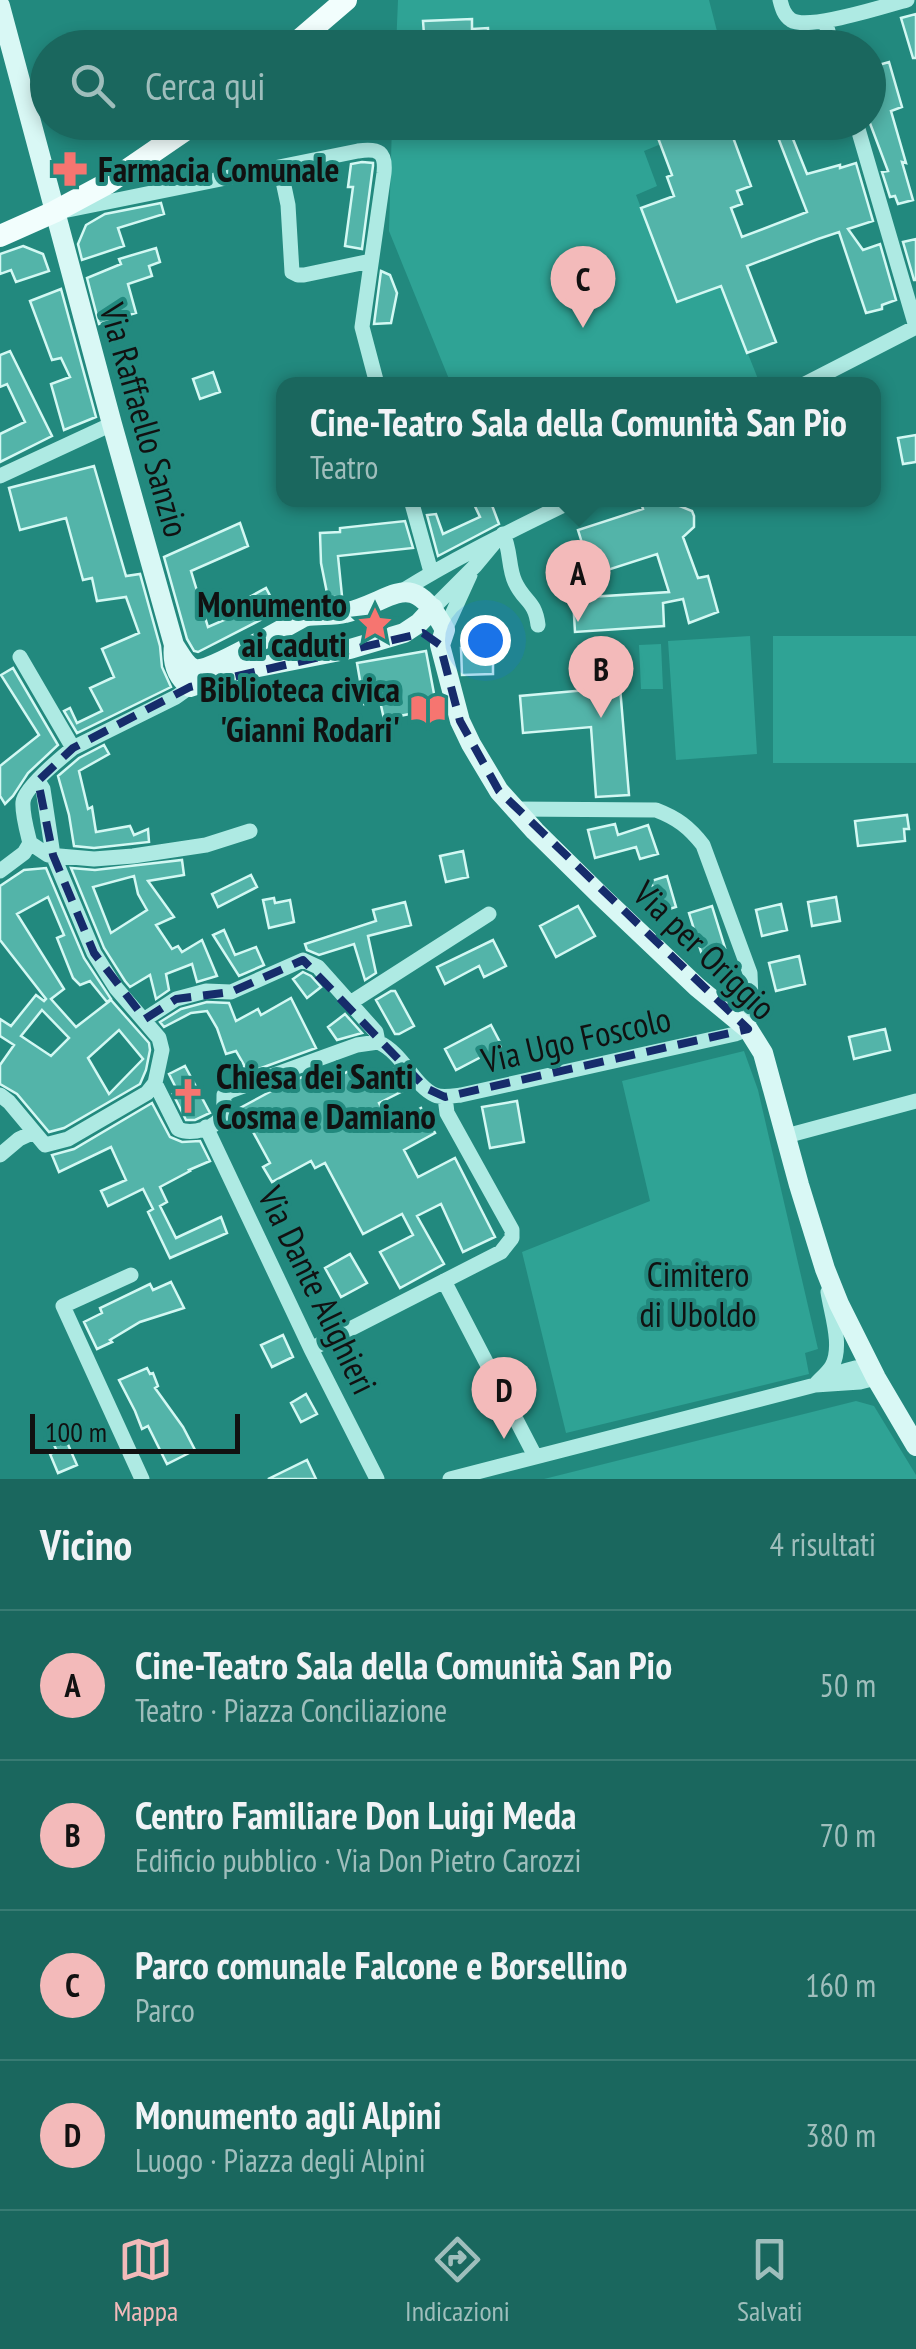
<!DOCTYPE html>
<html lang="it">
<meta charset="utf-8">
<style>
body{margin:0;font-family:"PT Sans Narrow",sans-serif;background:#276f67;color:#f1f3f6}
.scale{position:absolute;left:30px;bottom:25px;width:210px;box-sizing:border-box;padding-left:10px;border:5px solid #111;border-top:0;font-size:28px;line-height:35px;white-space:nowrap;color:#111;-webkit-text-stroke:8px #22897e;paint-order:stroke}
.you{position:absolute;left:485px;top:640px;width:35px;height:35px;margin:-25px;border:8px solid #fff;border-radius:50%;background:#1a73e8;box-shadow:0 0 0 15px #1a73e833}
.badge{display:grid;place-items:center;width:65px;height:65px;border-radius:50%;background:#f3baba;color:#111;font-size:32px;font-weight:700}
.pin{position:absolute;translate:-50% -82px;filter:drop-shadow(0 2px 5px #0008)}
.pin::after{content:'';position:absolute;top:52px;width:35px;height:30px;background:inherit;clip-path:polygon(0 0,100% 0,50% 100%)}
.popup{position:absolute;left:276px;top:377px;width:605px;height:130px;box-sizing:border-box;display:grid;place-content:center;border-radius:20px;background:#1a675e;filter:drop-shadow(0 2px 8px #0005);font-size:32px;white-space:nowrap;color:#9fbebc}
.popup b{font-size:38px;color:#f1f3f6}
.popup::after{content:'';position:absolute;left:50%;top:100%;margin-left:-20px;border:20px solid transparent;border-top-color:#1a675e}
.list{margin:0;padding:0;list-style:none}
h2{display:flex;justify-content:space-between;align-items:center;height:130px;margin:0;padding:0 40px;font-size:42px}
h2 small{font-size:32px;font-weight:400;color:#9fbebc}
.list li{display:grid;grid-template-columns:65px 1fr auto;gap:30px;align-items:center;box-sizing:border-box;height:150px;padding:0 40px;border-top:2px solid #387b73}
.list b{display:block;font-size:38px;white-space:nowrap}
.list p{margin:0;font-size:32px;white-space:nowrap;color:#9fbebc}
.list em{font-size:32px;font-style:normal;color:#9fbebc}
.icon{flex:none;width:55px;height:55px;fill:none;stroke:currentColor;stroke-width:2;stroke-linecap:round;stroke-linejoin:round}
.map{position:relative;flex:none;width:916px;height:1479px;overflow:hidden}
.search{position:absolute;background:#1a675e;box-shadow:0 5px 15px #0003;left:30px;right:30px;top:30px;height:110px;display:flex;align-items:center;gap:25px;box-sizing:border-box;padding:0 35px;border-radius:55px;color:#9fbebc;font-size:38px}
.sheet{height:730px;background:#1a675e}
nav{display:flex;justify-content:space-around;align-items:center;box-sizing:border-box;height:140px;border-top:2px solid #387b73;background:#1a675e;font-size:28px;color:#9fbebc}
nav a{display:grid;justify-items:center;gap:5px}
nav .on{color:#f3baba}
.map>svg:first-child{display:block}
</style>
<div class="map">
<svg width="916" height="1479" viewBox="0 0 916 1479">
<rect width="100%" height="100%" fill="#22897e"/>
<path fill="#2fa395" d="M 398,0 L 709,0 L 721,47 L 396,48 Z
M 392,123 L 652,123 L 661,144 L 644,151 L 657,186 L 636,195 L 677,302 L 721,286 L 760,384 L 451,384 L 389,231 Z
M 750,636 L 757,754 L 676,760 L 668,641 Z
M 773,636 L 916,636 L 916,763 L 773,763 Z
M 661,644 L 663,689 L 641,689 L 639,645 Z
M 744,1051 L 758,1090 L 818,1349 L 805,1353 L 809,1374 L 566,1433 L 522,1252 L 650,1201 L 622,1081 Z
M 856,1401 L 874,1406 L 916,1475 L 916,1479 L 544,1479 Z"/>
<path fill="#53b4a9" stroke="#d3f8f3" stroke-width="2.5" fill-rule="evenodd" d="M 916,14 L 916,58 L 913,58 L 901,18 Z
M 472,19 L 472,29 L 488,28 L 489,48 L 425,48 L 423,21 Z
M 889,62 L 902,107 L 891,111 L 906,163 L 902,162 L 913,200 L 898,204 L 895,196 L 890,197 L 882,172 L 888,171 L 868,118 L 868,91 L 873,90 L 868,68 Z
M 652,122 L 754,122 L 731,132 L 751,186 L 737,191 L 742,204 L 731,208 L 742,237 L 807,212 L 772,122 L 818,122 L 819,126 L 791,134 L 807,174 L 840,165 L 840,168 L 856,163 L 873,221 L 848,229 L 863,250 L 880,244 L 896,300 L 882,305 L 882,309 L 866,313 L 839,232 L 818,239 L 747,266 L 776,342 L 747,353 L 721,286 L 677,302 L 641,208 L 674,196 L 667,177 L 672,175 Z
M 362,162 L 373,163 L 373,166 L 362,249 L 345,246 L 353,187 L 348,187 L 351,164 Z
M 161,203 L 164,214 L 118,228 L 124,246 L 82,260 L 78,244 L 86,225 L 105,214 Z
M 916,239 L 916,280 L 914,280 L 903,242 Z
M 23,246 L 43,254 L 49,271 L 16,282 L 11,270 L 0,274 L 0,254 Z
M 156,248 L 160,262 L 149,266 L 152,276 L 128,284 L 136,313 L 99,324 L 87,278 L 121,264 L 119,259 Z
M 381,271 L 390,275 L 397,293 L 391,323 L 374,324 Z
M 61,289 L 96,417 L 64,430 L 51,384 L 70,377 L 61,358 L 52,360 L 30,301 Z
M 10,351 L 52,436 L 0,462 L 0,434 L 25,422 L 7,384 L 0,387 L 0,355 Z
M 213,372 L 220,392 L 200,399 L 193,379 Z
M 916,435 L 916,462 L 903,464 L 898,438 Z
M 94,466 L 126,576 L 140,574 L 160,646 L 162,667 L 171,687 L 77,733 L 64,711 L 70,708 L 77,723 L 102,711 L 90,688 L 114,677 L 102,649 L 139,633 L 126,597 L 97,601 L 92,578 L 83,580 L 66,518 L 20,530 L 9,488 Z
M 472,500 L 490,500 L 499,524 L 438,556 L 427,515 L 436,514 L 443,534 L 480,517 Z
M 640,500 L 671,500 L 672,503 L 692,511 L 694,516 L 694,527 L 683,537 L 698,578 L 708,576 L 718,612 L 689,623 L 683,599 L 663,603 L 664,626 L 575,632 L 573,598 L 669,592 L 657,554 L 592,575 L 578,530 L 643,509 Z
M 405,521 L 413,548 L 338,556 L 342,596 L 328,598 L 321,563 L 320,533 L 340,532 L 340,528 Z
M 240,523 L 248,546 L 191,571 L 208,627 L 238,614 L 233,606 L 266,588 L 278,611 L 198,652 L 194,651 L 187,639 L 164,557 Z
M 493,647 L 493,674 L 462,675 L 461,648 Z
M 426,651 L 438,715 L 421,718 L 420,712 L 384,719 L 380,701 L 364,704 L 357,663 Z
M 13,668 L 58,745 L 28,773 L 13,796 L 5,804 L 0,796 L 0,766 L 39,735 L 1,675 Z
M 620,687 L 629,795 L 596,797 L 591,727 L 523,733 L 520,696 Z
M 104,745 L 109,754 L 79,771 L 88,809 L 92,807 L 96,832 L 130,826 L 134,835 L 148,829 L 149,842 L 94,848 L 74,846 L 69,815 L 58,776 L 79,758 Z
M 907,815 L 909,829 L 904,829 L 905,841 L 858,846 L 855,821 Z
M 615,824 L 618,835 L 648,825 L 658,854 L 640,859 L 636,847 L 595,858 L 588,830 Z
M 463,851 L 468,877 L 446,882 L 440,856 Z
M 182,860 L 184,875 L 148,881 L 174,917 L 156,925 L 172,949 L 178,946 L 182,952 L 202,940 L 217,976 L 197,982 L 192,964 L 166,974 L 169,990 L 156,999 L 150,975 L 130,987 L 125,981 L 104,948 L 71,868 L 95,870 ZM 134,876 L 138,894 L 147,910 L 111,933 L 93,887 Z
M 46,868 L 84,958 L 111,999 L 107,1002 L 90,981 L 80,985 L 73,978 L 57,938 L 64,935 L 48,897 L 17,914 L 64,989 L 51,999 L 76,1027 L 111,1000 L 149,1043 L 150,1050 L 146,1070 L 140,1084 L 64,1128 L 49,1132 L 17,1094 L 0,1084 L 0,1065 L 14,1045 L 0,1036 L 0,1019 L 11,1026 L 36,995 L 44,1001 L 46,999 L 0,940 L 0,886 L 24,870 ZM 42,1010 L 69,1038 L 51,1056 L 21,1036 ZM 119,1030 L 143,1059 L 109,1094 L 88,1058 Z
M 251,875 L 257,887 L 218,907 L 212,894 Z
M 667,876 L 676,907 L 660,912 L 651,881 Z
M 836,897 L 840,921 L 812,926 L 808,902 Z
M 274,898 L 275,903 L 290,900 L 294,922 L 269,928 L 263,900 Z
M 405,902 L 411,925 L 368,936 L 376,973 L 365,980 L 354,944 L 319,955 L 307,950 L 305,944 L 376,921 L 373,910 Z
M 781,904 L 787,930 L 762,936 L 756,910 Z
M 578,906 L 595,936 L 556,957 L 540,926 Z
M 712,906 L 725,948 L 702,955 L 689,913 Z
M 224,930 L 235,955 L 256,947 L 264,965 L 239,976 L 213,935 Z
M 493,940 L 506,966 L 484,977 L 479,966 L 445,984 L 437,967 Z
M 799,956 L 805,984 L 776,991 L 769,963 Z
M 303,972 L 311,976 L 321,987 L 307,998 L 293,979 Z
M 391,991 L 395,991 L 414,1026 L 399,1034 L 395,1034 L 376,1000 Z
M 291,998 L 316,1048 L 245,1074 L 244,1065 L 236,1051 L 226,1054 L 217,1028 L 207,1011 L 191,1013 L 164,1027 L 160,1022 L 181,1009 L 207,1002 L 229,1003 L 236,1021 L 258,1009 L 261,1015 Z
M 345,1014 L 362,1033 L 337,1040 L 328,1027 Z
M 491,1025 L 502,1046 L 456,1070 L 445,1049 Z
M 885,1029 L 890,1050 L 854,1059 L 849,1037 Z
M 185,1066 L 210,1113 L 195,1120 L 186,1120 L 173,1094 L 178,1092 L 169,1074 Z
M 359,1066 L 368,1082 L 393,1069 L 403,1081 L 407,1089 L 379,1103 L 390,1125 L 421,1108 L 435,1133 L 404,1150 L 418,1177 L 455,1158 L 495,1237 L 463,1252 L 441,1204 L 417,1216 L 444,1264 L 400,1288 L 380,1252 L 413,1235 L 402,1214 L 363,1234 L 325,1163 L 315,1168 L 311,1161 L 272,1182 L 263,1167 L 270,1163 L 240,1108 L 275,1089 L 274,1087 L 317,1072 L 323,1084 Z
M 517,1101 L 524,1142 L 490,1148 L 482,1107 Z
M 152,1103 L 170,1137 L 182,1142 L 200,1141 L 210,1161 L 189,1170 L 190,1171 L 160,1187 L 167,1202 L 160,1206 L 176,1238 L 221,1217 L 227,1233 L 170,1258 L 148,1212 L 153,1209 L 143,1189 L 108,1206 L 101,1191 L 126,1180 L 111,1147 L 59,1172 L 52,1155 L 74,1149 Z
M 350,1254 L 367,1283 L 341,1297 L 325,1268 Z
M 171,1282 L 184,1308 L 140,1322 L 110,1340 L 112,1342 L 97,1349 L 84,1322 L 102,1313 L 100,1308 L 150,1284 L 153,1290 Z
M 283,1335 L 293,1357 L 272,1367 L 261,1345 Z
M 147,1368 L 150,1374 L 153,1373 L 158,1386 L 155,1388 L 183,1427 L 195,1450 L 167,1464 L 148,1426 L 142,1429 L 135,1411 L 119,1380 Z
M 306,1394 L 317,1414 L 301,1422 L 291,1403 Z
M 66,1440 L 77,1465 L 58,1473 L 50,1454 L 57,1451 L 54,1445 Z
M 307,1460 L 316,1479 L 268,1479 Z"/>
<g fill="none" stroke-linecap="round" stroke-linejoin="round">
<path stroke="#aeeae3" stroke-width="15" d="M 780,0 C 782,8 784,15 791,20 C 809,31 884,6 907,0
M 825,21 L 833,48
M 856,122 L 916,327
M 280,167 L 288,205 L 292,272 L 298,275 L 304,275 L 371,261
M 68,210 L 358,151 C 379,148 386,152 384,173 L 362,327 L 377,384
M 805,384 L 916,327
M 0,476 L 112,424
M 411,500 L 431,572
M 503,534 C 511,550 508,567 515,582 C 524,602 535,600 538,625
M 402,591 C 458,556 515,529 574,500
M 433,608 L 475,566 L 495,542
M 445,630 L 470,575
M 20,657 L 73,748
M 190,687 L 176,697 L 73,748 C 62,757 24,788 23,802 C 22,814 27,831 30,843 L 48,855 L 94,859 L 133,856 L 206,845 L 250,831
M 0,871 L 24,853 L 30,843
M 350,1003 L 489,914
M 145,1019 L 176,999 L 206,991 L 231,992 L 303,960 L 318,967 L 376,1032 L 378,1042
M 378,1042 C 403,1053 414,1086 435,1095 C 442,1098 453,1096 461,1095 L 735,1034 L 748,1029 L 751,1000 L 750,973 L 703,845 C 689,827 677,818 656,810 L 514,809
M 155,1083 L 178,1129 C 191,1135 218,1129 223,1113 C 224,1107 224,1101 224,1095 L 230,1091 L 357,1045 L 378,1042
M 0,1095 L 9,1102 L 45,1145 L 68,1139 L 147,1093 L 155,1083 L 162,1050 L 159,1038 L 116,988 L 94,953 L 53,855 L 43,789 L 38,781
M 206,1127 L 311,1349 L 377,1479
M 786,1136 L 916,1101
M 0,1155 L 19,1139 L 34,1132
M 131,1275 L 63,1306 L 142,1479
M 444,1281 L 535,1456
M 311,1349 L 501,1252 L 512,1238 L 512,1230 L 447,1113 L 445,1097
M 823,1381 C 838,1373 854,1365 872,1368
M 815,1385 C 820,1379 828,1373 832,1366 C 843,1346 831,1313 828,1292
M 450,1479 L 815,1385 L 860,1382 L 876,1378"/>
<path stroke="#d9f8f5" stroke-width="20" d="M 0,6 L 112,424 L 174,645 C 172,662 177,677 190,687
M 174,645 C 179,652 186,667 195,669 C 209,672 287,626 304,617 C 317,613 331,617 345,613 C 396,600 411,566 445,630 L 440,645 L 460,721 L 471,744 L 499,791 L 535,831 L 601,896 L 697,987 L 748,1029 L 763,1053 L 799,1185 L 825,1269 L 839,1304 L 876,1378 L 916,1446
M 190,687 L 238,671 L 350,649 L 404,633 L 419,623 L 433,608"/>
<path stroke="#f2fefd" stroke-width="22" d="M 290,48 L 346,0
M 0,236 L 54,212 L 108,183 L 197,122"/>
</g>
<path fill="none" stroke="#162c6b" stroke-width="8" stroke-dasharray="20 12" stroke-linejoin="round" d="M 423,633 L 440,645 L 460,721 L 499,791 L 748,1029 L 445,1097 L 426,1088 L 303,960 L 231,992 L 176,999 L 145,1019 L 94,953 L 53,855 L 38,781 L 73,748 L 190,687 Z"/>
<defs>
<symbol id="pharmacy-bare" viewBox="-9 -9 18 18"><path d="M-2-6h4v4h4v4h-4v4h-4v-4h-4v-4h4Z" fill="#f67570" stroke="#22897e" stroke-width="2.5" paint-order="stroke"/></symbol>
<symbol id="sight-bare" viewBox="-9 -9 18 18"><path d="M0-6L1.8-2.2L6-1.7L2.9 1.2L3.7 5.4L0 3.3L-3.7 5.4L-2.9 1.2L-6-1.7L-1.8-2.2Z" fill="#f67570" stroke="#22897e" stroke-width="2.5" paint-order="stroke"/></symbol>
<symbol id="library-bare" viewBox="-9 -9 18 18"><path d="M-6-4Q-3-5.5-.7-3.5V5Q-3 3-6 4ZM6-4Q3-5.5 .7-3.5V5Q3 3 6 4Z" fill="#f67570" stroke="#22897e" stroke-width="2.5" paint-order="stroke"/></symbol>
<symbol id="church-bare" viewBox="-9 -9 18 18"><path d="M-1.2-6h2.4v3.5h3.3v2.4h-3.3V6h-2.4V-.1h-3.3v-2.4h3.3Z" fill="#f67570" stroke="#22897e" stroke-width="2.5" paint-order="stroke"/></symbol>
</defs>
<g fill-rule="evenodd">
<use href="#pharmacy-bare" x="45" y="144" width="50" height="50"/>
<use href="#sight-bare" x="350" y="599" width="50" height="50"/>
<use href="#library-bare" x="403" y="684" width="50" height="50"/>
<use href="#church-bare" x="163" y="1071" width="50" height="50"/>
</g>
<g text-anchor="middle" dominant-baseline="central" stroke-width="8" stroke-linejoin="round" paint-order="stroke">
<g font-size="35" font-weight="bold" fill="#111" stroke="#22897e" text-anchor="start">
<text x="98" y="169">Farmacia Comunale</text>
<text x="347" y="604" text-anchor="end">Monumento<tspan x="347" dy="40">ai caduti</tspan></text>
<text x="400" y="689" text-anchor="end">Biblioteca civica<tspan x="400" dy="40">'Gianni Rodari'</tspan></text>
<text x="216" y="1076">Chiesa dei Santi<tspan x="216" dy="40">Cosma e Damiano</tspan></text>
</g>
<g font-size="35" fill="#111" stroke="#22897e">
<text transform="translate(145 420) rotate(74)">Via Raffaello Sanzio</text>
<text transform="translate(705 950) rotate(44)">Via per Origgio</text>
<text transform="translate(576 1039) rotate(-13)">Via Ugo Foscolo</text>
<text transform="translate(318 1290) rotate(64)">Via Dante Alighieri</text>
</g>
<g font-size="35" fill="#111" stroke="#22897e">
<text x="698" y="1274">Cimitero<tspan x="698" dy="40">di Uboldo</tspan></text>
</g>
</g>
</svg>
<div class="scale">100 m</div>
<div class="you"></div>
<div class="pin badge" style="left:578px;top:622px">A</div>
<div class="popup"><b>Cine-Teatro Sala della Comunità San Pio</b>Teatro</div>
<div class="pin badge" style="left:601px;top:718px">B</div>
<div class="pin badge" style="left:583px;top:328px">C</div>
<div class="pin badge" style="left:504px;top:1439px">D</div>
<div class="search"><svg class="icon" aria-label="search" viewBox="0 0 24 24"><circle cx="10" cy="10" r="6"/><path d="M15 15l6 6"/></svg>Cerca qui</div>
</div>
<section class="sheet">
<h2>Vicino<small>4 risultati</small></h2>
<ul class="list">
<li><span class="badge">A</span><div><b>Cine-Teatro Sala della Comunità San Pio</b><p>Teatro · Piazza Conciliazione</p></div><em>50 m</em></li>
<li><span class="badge">B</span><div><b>Centro Familiare Don Luigi Meda</b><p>Edificio pubblico · Via Don Pietro Carozzi</p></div><em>70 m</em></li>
<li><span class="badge">C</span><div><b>Parco comunale Falcone e Borsellino</b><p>Parco</p></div><em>160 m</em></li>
<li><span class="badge">D</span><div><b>Monumento agli Alpini</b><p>Luogo · Piazza degli Alpini</p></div><em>380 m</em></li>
</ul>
</section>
<nav>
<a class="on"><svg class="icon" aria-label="map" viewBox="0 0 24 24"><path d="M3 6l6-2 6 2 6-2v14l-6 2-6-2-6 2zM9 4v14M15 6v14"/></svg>Mappa</a>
<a><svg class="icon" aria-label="directions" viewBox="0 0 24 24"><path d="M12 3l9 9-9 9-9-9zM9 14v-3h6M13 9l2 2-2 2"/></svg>Indicazioni</a>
<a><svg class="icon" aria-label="saved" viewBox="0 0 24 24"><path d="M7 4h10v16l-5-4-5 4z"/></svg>Salvati</a>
</nav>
